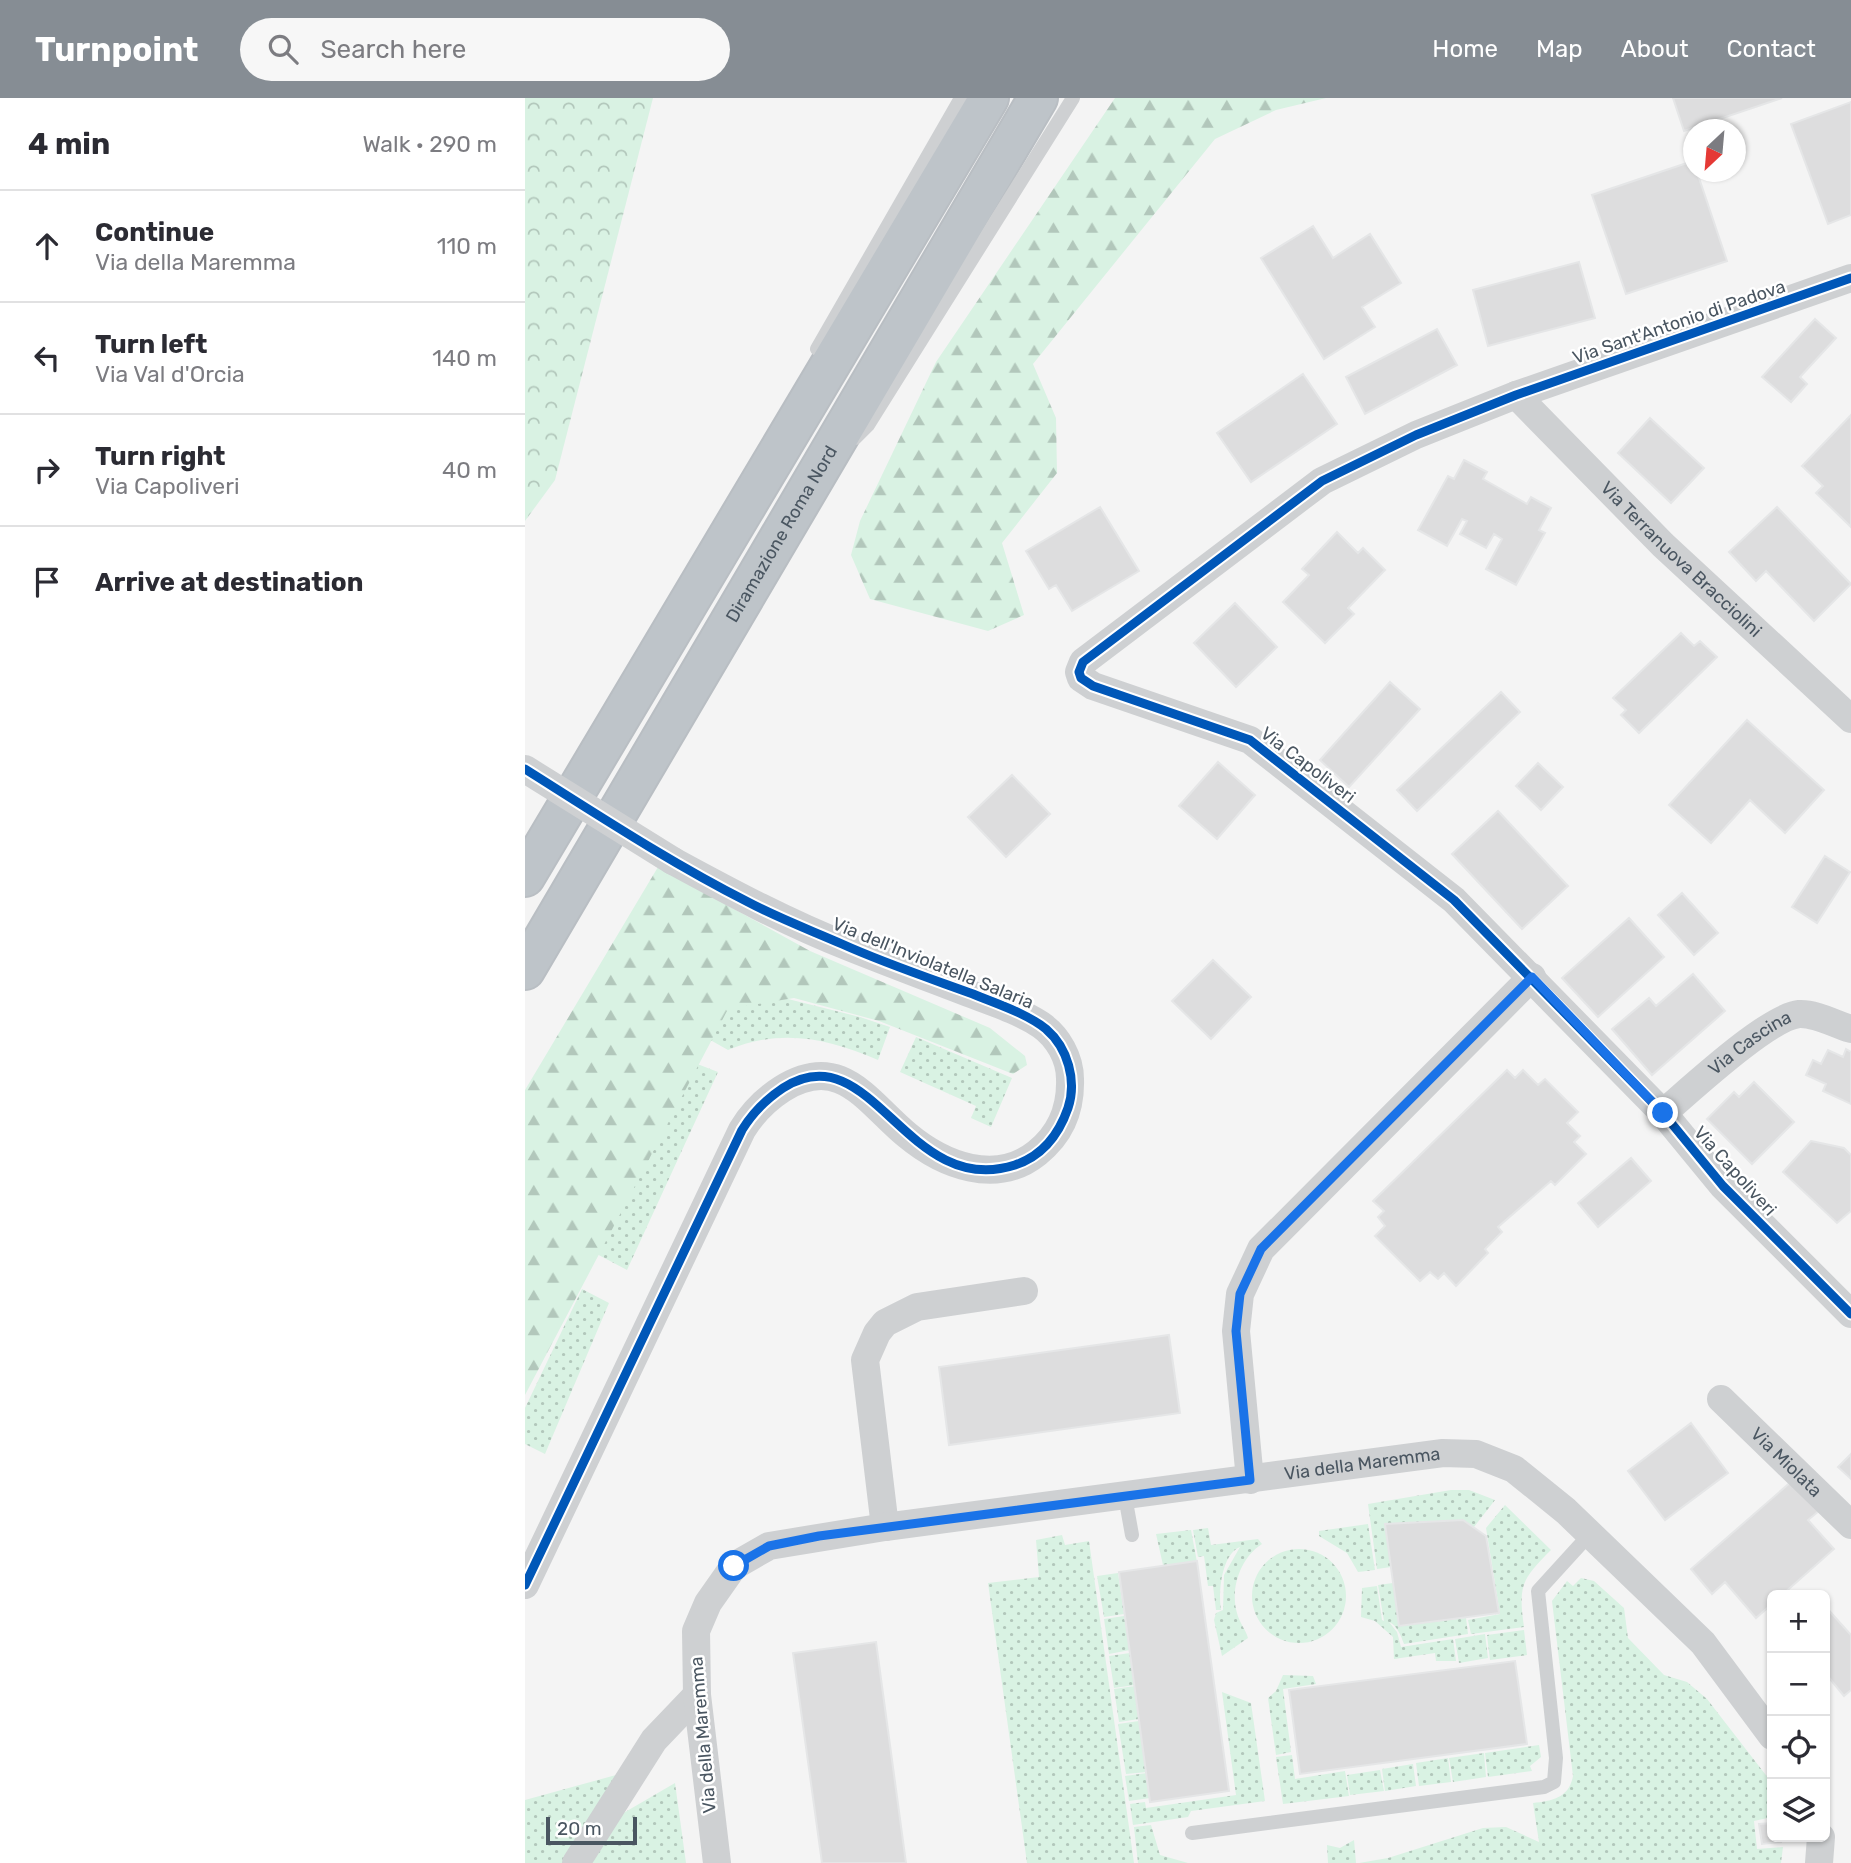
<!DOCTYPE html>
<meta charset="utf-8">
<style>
body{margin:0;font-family:Rubik,sans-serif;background:#f7f7f7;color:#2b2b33}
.controls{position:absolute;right:21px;bottom:21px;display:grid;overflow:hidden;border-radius:10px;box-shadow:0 2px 5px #0004}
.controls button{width:63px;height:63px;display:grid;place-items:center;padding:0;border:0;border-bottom:2px solid #e1e1e2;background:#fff;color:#2b2b33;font:35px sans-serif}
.compass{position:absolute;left:1158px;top:21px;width:63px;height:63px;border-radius:50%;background:#fff;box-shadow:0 2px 5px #0004;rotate:206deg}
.scale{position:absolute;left:21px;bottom:18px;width:91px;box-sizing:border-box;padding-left:7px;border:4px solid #4a5661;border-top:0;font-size:19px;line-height:24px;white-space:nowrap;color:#4a5661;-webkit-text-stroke:5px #fff;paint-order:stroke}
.stop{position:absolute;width:21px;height:21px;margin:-16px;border:5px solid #1a73e8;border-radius:50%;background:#fff}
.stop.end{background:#1a73e8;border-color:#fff;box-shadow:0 2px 7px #0008}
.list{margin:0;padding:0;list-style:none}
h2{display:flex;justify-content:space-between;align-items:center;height:91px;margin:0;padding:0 28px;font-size:30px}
h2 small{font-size:23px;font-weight:400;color:#7c7c81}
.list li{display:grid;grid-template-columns:46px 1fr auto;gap:21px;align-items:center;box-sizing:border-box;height:112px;padding:0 28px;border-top:2px solid #e1e1e2}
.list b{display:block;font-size:26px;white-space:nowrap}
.list p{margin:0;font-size:23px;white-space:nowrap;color:#7c7c81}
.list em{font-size:23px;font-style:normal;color:#7c7c81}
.icon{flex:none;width:38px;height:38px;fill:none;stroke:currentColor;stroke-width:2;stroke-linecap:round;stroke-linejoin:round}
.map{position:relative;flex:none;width:1326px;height:1765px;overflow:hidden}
header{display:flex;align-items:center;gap:42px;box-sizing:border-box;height:98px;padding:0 35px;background:#868d94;color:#fff}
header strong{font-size:33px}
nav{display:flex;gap:38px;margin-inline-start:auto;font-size:24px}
.search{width:490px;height:63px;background:#f7f7f7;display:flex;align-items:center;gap:18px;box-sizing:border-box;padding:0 24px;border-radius:38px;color:#7c7c81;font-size:26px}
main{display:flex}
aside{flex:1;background:#fff}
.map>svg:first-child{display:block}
</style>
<header>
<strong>Turnpoint</strong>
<div class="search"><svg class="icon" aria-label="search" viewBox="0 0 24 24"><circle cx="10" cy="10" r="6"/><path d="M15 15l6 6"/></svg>Search here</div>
<nav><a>Home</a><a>Map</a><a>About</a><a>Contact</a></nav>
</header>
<main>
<aside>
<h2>4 min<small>Walk · 290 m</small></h2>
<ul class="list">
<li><svg class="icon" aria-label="ahead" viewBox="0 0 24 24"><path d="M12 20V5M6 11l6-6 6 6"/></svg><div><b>Continue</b><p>Via della Maremma</p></div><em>110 m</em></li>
<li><svg class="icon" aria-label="left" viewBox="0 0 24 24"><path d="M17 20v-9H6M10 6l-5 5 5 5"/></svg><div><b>Turn left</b><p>Via Val d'Orcia</p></div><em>140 m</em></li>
<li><svg class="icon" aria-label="right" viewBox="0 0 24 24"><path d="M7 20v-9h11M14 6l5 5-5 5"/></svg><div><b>Turn right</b><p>Via Capoliveri</p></div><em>40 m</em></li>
<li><svg class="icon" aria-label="arrive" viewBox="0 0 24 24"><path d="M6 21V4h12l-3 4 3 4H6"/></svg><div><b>Arrive at destination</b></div></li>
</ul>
</aside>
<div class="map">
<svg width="1326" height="1765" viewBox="0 0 1326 1765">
<defs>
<pattern id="grass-dots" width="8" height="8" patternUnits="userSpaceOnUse" patternTransform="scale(1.75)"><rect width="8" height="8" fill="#d9f2e3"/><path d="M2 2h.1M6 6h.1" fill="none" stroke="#b2c7bb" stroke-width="1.8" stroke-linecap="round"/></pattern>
<pattern id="forest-firs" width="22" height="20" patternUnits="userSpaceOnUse" patternTransform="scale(1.75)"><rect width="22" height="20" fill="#d9f2e3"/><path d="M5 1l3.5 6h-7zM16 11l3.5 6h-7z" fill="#b2c7bb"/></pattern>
<pattern id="park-crowns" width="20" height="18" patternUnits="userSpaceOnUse" patternTransform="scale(1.75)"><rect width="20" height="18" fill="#d9f2e3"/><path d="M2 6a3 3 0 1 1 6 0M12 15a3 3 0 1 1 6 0" fill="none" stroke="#b2c7bb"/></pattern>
</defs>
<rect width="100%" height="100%" fill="#f4f4f4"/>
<path fill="url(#grass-dots)" d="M 263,901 L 335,919 L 365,929 L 353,962 C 303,940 255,930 203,952 L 164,930 L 182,903 Z
M 391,939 L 487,980 L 466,1029 L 446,1020 L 451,1008 L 375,974 Z
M 162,962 L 193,974 L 102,1172 L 68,1154 Z
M 57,1191 L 84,1205 L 20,1356 L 0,1346 L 0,1310 Z
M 926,1392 L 944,1392 L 970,1402 L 949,1429 L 938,1422 L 861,1426 L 866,1469 L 852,1471 L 843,1406 Z
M 980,1407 L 1026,1452 C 997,1481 993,1487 999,1529 L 946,1536 L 943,1522 L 975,1516 L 961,1430 Z
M 843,1426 L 850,1472 L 833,1474 L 822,1455 L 794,1438 L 794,1433 Z
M 683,1430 L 686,1447 L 733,1441 L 737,1446 C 715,1460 705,1491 712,1515 C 714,1524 721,1532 723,1540 L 697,1558 L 689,1522 L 691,1515 L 698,1512 L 699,1477 L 715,1449 C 697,1456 693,1493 696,1512 L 691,1512 L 688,1488 L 683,1488 L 679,1458 L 673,1459 L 668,1432 Z
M 666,1432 L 672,1464 L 638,1467 L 631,1436 Z
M 537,1437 L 540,1447 L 564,1443 L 609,1765 L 502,1765 L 463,1485 L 514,1479 L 511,1442 Z
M727 1498a47 47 0 1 1 94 0a47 47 0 1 1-94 0Z
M 593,1475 L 599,1516 L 579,1519 L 572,1478 Z
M 1056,1480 L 1069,1483 L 1099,1510 L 1103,1540 L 1139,1577 L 1162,1584 L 1182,1601 L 1247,1685 L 1247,1719 L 1229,1723 L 1232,1751 L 1258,1749 L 1256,1765 L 834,1765 L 863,1760 L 958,1730 L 981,1729 L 1014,1744 L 1008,1705 C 1027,1703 1044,1700 1048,1678 L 1027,1503 L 1042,1483 L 1048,1488 Z
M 868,1485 L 874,1528 L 941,1520 L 943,1536 L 879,1546 C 876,1538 872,1527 864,1524 L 872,1534 L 876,1549 L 928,1541 L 931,1563 L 911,1563 L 910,1555 L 869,1561 L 868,1539 L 850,1523 L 836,1519 L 837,1490 L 852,1488 L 857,1522 L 859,1523 L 853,1487 Z
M 599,1518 L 605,1552 L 584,1556 L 579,1521 Z
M 999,1532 L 1002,1557 L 965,1562 L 962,1537 Z
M 960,1536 L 963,1560 L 934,1565 L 930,1541 Z
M 605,1555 L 610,1587 L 589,1590 L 584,1558 Z
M 758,1577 L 788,1578 L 791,1586 L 758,1591 L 766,1654 L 751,1657 L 743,1600 L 751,1593 Z
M 610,1588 L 614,1621 L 594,1624 L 589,1591 Z
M 697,1594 L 726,1605 L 740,1703 L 666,1713 L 663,1719 L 608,1727 L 605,1706 L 620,1704 L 621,1710 L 711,1697 Z
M 614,1623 L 622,1674 L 601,1676 L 593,1626 Z
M 1014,1647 L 1016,1659 L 1005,1668 L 1007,1673 L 963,1679 L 960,1655 Z
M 959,1655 L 961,1679 L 928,1684 L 924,1660 Z
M 767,1657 L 770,1681 L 820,1673 L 824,1698 L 758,1706 L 751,1659 Z
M 923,1660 L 926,1684 L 894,1688 L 891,1665 Z
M 888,1666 L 891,1688 L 860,1693 L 857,1671 Z
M 855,1672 L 859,1693 L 825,1697 L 822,1677 Z
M 622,1675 L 625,1700 L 604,1703 L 600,1678 Z
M 91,1677 L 38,1765 L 0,1765 L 0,1702 Z
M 150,1685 L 161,1765 L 61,1765 L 95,1717 Z
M 626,1727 L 635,1757 L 663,1765 L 613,1765 L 609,1729 Z
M 829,1742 L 831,1765 L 803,1765 L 802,1747 L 815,1750 Z"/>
<path fill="url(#forest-firs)" d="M 590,0 L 801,0 L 751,12 L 690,41 L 508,266 L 531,320 L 532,375 L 477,445 L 499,517 L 463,533 L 345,501 L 326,457 L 335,423 L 411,264 Z
M 133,769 L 285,853 L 465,930 L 500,958 L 502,967 L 488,976 L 354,923 L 269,900 L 203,911 L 0,1297 L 0,992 Z"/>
<path fill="url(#park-crowns)" d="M 0,0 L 128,0 L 30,382 L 0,423 Z"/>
<path fill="#ddddde" stroke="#e5e6e7" stroke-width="2" d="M 1148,0 L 1257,0 L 1159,33 Z
M 1326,4 L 1326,117 L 1303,126 L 1266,26 Z
M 1168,63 L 1168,74 L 1172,74 L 1202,163 L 1101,196 L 1067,97 Z
M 788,128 L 808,160 L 845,136 L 876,185 L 837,209 L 850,229 L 799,261 L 736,160 Z
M 1054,164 L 1070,220 L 963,248 L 948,192 Z
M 1290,221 L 1311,240 L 1275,279 L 1282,286 L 1266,304 L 1237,279 Z
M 912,231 L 932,267 L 840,316 L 821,279 Z
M 778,276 L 812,326 L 726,384 L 692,335 Z
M 1326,317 L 1326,429 L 1291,395 L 1298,388 L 1277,368 Z
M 1125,320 L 1179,370 L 1146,405 L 1093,355 Z
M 939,362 L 962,374 L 958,381 L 1002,406 L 1006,399 L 1026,410 L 1014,432 L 1020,435 L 991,487 L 961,471 L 977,441 L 969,436 L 961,450 L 935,436 L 942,423 L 937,421 L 922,448 L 893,432 L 923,378 L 929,381 Z
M 575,409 L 614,473 L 547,513 L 531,487 L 524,491 L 501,453 Z
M 1252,409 L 1326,486 L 1289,523 L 1241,473 L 1231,483 L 1204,454 Z
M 812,434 L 833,455 L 838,450 L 860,472 L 823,510 L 829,516 L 800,545 L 758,504 L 784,477 L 777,471 Z
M 710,505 L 752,549 L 711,589 L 669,545 Z
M 1156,535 L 1169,548 L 1175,543 L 1192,559 L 1114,635 L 1096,617 L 1101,612 L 1088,600 Z
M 865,584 L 895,611 L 824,689 L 795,662 Z
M 976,594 L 995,614 L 892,713 L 872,692 Z
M 1222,622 L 1299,692 L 1260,735 L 1225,702 L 1186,745 L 1144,707 Z
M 693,664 L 730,697 L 692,741 L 654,708 Z
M 1013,665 L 1038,689 L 1016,712 L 991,688 Z
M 487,677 L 525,716 L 481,759 L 443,719 Z
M 973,713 L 1043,788 L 997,831 L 927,756 Z
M 1300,758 L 1325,774 L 1292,825 L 1267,809 Z
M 1157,795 L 1193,835 L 1169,857 L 1133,817 Z
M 1104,820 L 1139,859 L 1073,919 L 1037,880 Z
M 688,862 L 726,899 L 686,941 L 647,903 Z
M 1168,876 L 1200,913 L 1127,977 L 1087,931 L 1124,900 L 1131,908 Z
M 1321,951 L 1326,954 L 1326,1006 L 1298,993 L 1301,986 L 1281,977 L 1288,962 L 1296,966 L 1303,952 L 1318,959 Z
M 982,972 L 990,980 L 998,972 L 1013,987 L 1020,981 L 1053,1014 L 1042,1025 L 1055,1038 L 1049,1044 L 1061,1056 L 1030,1087 L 1026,1083 L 973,1129 L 977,1134 L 960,1151 L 963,1155 L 931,1188 L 919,1175 L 913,1181 L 905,1174 L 895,1183 L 850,1138 L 860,1128 L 853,1119 L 859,1113 L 848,1103 Z
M 1229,984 L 1269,1024 L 1227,1066 L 1182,1021 L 1209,994 L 1214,999 Z
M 1286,1043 L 1319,1050 L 1326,1057 L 1326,1113 L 1312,1125 L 1258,1074 Z
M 1106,1060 L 1126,1083 L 1073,1129 L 1053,1105 Z
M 644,1237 L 655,1315 L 424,1347 L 414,1269 Z
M 1166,1325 L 1203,1375 L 1140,1422 L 1103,1373 Z
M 1326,1356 L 1326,1381 L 1313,1369 Z
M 1267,1383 L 1294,1413 L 1283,1422 L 1309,1451 L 1257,1497 L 1247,1497 L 1247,1506 L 1231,1520 L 1200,1484 L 1187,1496 L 1166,1471 Z
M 938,1422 L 961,1438 L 974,1515 L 874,1528 L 860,1426 Z
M 672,1463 L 704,1693 L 625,1704 L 594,1474 Z
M 1300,1508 L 1326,1537 L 1326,1592 L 1319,1598 L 1300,1575 Z
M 351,1544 L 381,1765 L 297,1765 L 268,1555 Z
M 990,1563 L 1002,1646 L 775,1676 L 764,1592 Z
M 1247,1725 L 1247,1739 L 1256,1739 L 1256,1744 L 1237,1746 L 1234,1726 Z"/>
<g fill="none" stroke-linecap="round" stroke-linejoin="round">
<defs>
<g id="highway">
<path d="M 0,779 L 464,0"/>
<path id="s5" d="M 0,872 L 513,0"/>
</g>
</defs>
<use href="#highway" stroke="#b9bec3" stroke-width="42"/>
<path stroke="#ced0d2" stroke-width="14" d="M 292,251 L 436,0
M 330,340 L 343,327 L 548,0
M 600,1398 L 607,1437
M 667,1735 L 1019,1689 L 1029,1684 L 1031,1660 L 1013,1493 L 1064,1437"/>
<g stroke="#ced0d2" stroke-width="28">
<path d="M 1326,180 L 991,297 L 891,337 L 797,383 L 558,564 L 554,574 L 556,580 L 568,588 L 725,642 L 929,802 L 1138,1015 L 1198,1088 L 1326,1216"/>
<path id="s1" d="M 991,297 L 1138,447 L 1326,621"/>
<path id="s2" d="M 1138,1015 C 1164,993 1243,919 1274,916 C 1290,915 1310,926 1326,931"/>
<path id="s3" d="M 1196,1301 L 1326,1427"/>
<path d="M 725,1382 L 711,1233 L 715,1196 L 736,1151 L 1007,879"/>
<path d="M 360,1429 L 340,1262 L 352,1235 L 360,1225 L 392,1209 L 499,1193"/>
<path d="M 0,1487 L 217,1032 C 228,1014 240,1002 257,991 C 316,954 342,1004 382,1037 C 418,1067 471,1088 512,1055 C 536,1036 546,1011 545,981 C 545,960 533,939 516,927 C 495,913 467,904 443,895 C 404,880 364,865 324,849 C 263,825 205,794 148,763"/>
<path d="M 51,1765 L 129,1642 L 172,1597"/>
<path id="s4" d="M 192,1765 L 172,1597 L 171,1533 L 183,1505 L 209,1468 L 244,1448 L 360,1429 L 918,1355 L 951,1356 L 989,1371 L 1041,1413 L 1178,1545 L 1247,1638"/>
<path d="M 1294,1765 L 1296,1739"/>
</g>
<use href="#highway" stroke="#bec4c9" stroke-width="38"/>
<path stroke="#ced0d2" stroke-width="28" d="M 0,671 L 148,763"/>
<defs>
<path id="cycleway" d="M 1326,180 L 991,297 L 891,337 L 797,383 L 558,564 L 554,574 L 556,580 L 568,588 L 725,642 L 929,802 L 1138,1015 L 1198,1088 L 1326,1216
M 0,671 C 73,717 146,765 223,804 C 253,820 285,832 317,846 C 359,865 404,880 448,896 C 472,906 501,915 521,931 C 543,950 552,983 543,1010 C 534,1036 517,1058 490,1067 C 381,1102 347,933 258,990 C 240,1002 228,1014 217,1032 L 0,1487"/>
</defs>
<use href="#cycleway" stroke="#fff" stroke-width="13"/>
<use href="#cycleway" stroke="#0057b8" stroke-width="9"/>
</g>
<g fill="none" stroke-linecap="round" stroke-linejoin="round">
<path stroke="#1a73e8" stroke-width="9" d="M 209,1468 L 244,1448 L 294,1438 L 725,1382 L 711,1233 L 715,1196 L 736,1151 L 1007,879 L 1138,1015"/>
</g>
<g text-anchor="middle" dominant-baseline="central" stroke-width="5" stroke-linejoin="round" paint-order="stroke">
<g font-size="18" fill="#4a5661" stroke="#fff">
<text transform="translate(1154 224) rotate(-19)">Via Sant'Antonio di Padova</text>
<text stroke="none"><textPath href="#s5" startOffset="506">Diramazione Roma Nord</textPath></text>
<text stroke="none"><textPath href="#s1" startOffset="233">Via Terranuova Bracciolini</textPath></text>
<text transform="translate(783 667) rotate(37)">Via Capoliveri</text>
<text transform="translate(408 865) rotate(22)">Via dell'Inviolatella Salaria</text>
<text stroke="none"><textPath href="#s2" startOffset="112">Via Cascina</textPath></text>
<text transform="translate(1210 1073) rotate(48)">Via Capoliveri</text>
<text stroke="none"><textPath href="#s3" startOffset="91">Via Miolata</textPath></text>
<text stroke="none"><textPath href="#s4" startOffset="948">Via della Maremma</textPath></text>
<text transform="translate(178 1637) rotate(-95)">Via della Maremma</text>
</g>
</g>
</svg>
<div class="controls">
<button>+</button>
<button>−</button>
<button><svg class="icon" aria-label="locate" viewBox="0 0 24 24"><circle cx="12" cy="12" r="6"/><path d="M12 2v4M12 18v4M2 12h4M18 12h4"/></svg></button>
<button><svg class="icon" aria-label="layers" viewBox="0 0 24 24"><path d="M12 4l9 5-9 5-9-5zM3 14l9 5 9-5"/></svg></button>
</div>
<svg class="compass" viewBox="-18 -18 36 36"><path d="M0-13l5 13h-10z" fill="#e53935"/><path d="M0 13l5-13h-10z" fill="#7c7c81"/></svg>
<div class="scale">20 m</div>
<div class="stop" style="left:209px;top:1468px"></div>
<div class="stop end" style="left:1138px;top:1015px"></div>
</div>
</main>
